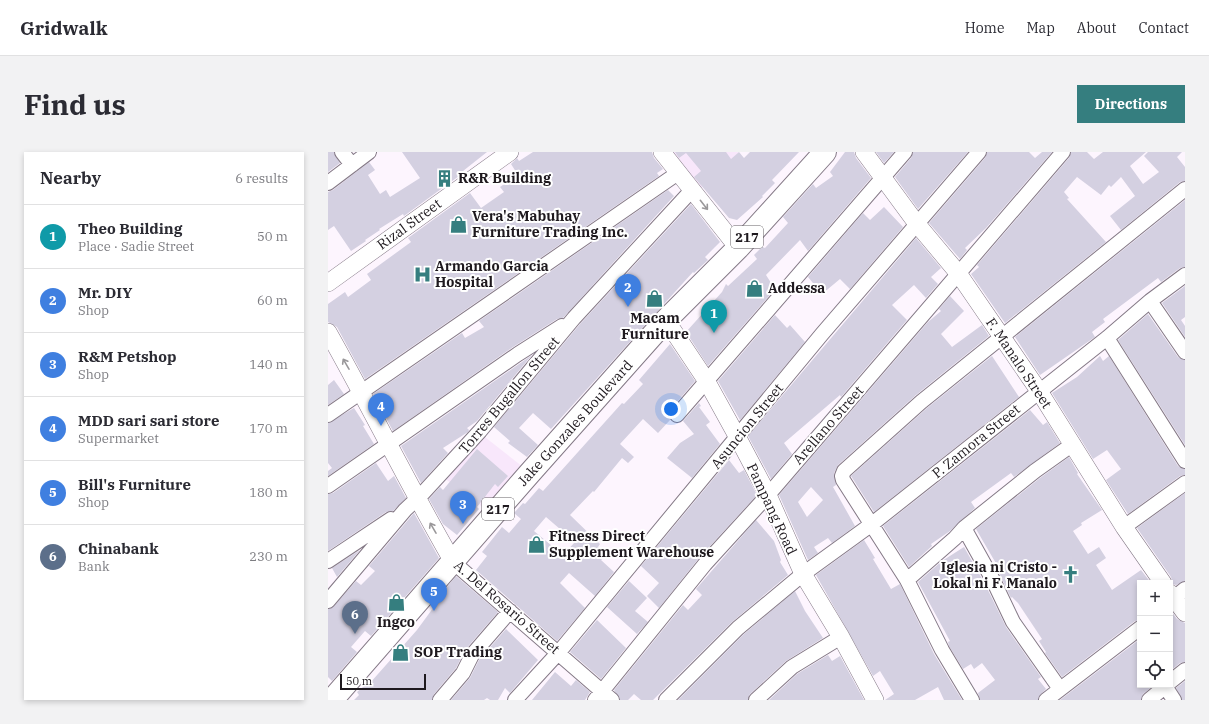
<!DOCTYPE html>
<meta charset="utf-8">
<style>
body{margin:0;font-family:"IBM Plex Serif",serif;background:#f2f2f3;color:#2b2b33}
.controls{position:absolute;right:12px;bottom:12px;display:grid;overflow:hidden;border-radius:0px;box-shadow:0 2px 6px #0003}
.controls button{width:36px;height:36px;display:grid;place-items:center;padding:0;border:0;border-bottom:1px solid #e1e1e2;background:#fff;color:#2b2b33;font:20px sans-serif}
.scale{position:absolute;left:12px;bottom:10px;width:86px;box-sizing:border-box;padding-left:4px;border:2px solid #1e191e;border-top:0;font-size:11px;line-height:14px;white-space:nowrap;color:#1e191e;-webkit-text-stroke:3px #fff;paint-order:stroke}
.you{position:absolute;left:343px;top:257px;width:14px;height:14px;margin:-10px;border:3px solid #fff;border-radius:50%;background:#1a73e8;box-shadow:0 0 0 6px #1a73e833}
.badge{display:grid;place-items:center;width:26px;height:26px;border-radius:50%;background:#357e7f;color:#fff;font-size:13px;font-weight:700}
.pin{position:absolute;translate:-50% -33px;filter:drop-shadow(0 1px 2px #0008)}
.pin::after{content:'';position:absolute;top:21px;width:14px;height:12px;background:inherit;clip-path:polygon(0 0,100% 0,50% 100%)}
.list{margin:0;padding:0;list-style:none}
h2{display:flex;justify-content:space-between;align-items:center;height:52px;margin:0;padding:0 16px;font-size:17px}
h2 small{font-size:13px;font-weight:400;color:#7c7c81}
.list li{display:grid;grid-template-columns:26px 1fr auto;gap:12px;align-items:center;box-sizing:border-box;height:64px;padding:0 16px;border-top:1px solid #e1e1e2}
.list b{display:block;font-size:15px;white-space:nowrap}
.list p{margin:0;font-size:13px;white-space:nowrap;color:#7c7c81}
.list em{font-size:13px;font-style:normal;color:#7c7c81}
.icon{flex:none;width:22px;height:22px;fill:none;stroke:currentColor;stroke-width:2;stroke-linecap:round;stroke-linejoin:round}
.map{position:relative;flex:none;width:857px;height:548px;overflow:hidden;border-radius:0px}
header{display:flex;align-items:center;gap:24px;box-sizing:border-box;height:56px;padding:0 20px;background:#fff;border-bottom:1px solid #e1e1e2}
header strong{font-size:19px}
nav{display:flex;gap:22px;margin-inline-start:auto;font-size:14px}
.intro{display:flex;align-items:center;justify-content:space-between;box-sizing:border-box;height:96px;padding:0 24px}
h1{margin:0;font-size:28px}
.button{padding:10px 18px;border-radius:0px;background:#357e7f;color:#fff;font-size:14px;font-weight:700}
main{display:flex;gap:24px;padding:0 24px}
aside{flex:1;background:#fff;border-radius:0px;box-shadow:0 2px 6px #0003}
.map>svg:first-child{display:block}
</style>
<header>
<strong>Gridwalk</strong>
<nav><a>Home</a><a>Map</a><a>About</a><a>Contact</a></nav>
</header>
<div class="intro"><h1>Find us</h1><a class="button">Directions</a></div>
<main>
<aside>
<h2>Nearby<small>6 results</small></h2>
<ul class="list">
<li><span class="badge" style="background:#0f9aa8">1</span><div><b>Theo Building</b><p>Place · Sadie Street</p></div><em>50 m</em></li>
<li><span class="badge" style="background:#3f7fe0">2</span><div><b>Mr. DIY</b><p>Shop</p></div><em>60 m</em></li>
<li><span class="badge" style="background:#3f7fe0">3</span><div><b>R&amp;M Petshop</b><p>Shop</p></div><em>140 m</em></li>
<li><span class="badge" style="background:#3f7fe0">4</span><div><b>MDD sari sari store</b><p>Supermarket</p></div><em>170 m</em></li>
<li><span class="badge" style="background:#3f7fe0">5</span><div><b>Bill's Furniture</b><p>Shop</p></div><em>180 m</em></li>
<li><span class="badge" style="background:#5c6f8a">6</span><div><b>Chinabank</b><p>Bank</p></div><em>230 m</em></li>
</ul>
</aside>
<div class="map">
<svg width="857" height="548" viewBox="0 0 857 548">
<rect width="100%" height="100%" fill="#fdf5fe"/>
<path fill="#f8e7fb" d="M 337,0 L 411,0 L 369,40 Z
M 153,282 L 195,315 L 157,357 L 115,325 Z"/>
<path fill="#d4d0e1" fill-rule="evenodd" d="M 0,0 L 6,0 L 12,11 L 0,20 Z
M 74,0 L 159,0 L 130,23 L 131,24 L 76,64 L 75,62 L 51,77 L 52,78 L 37,88 L 38,89 L 23,99 L 6,74 L 0,78 L 0,40 L 5,38 L 41,10 L 47,18 L 40,23 L 52,42 L 58,38 L 62,45 L 92,26 Z
M 205,0 L 324,0 L 326,6 L 335,17 L 329,21 L 331,24 L 37,227 L 9,175 L 0,170 L 0,152 L 17,140 L 20,145 L 43,128 L 39,122 L 83,90 L 80,86 L 142,41 L 153,56 L 176,40 L 172,35 L 190,23 L 183,12 L 189,6 L 191,9 Z
M 347,0 L 398,0 L 403,7 L 411,0 L 416,6 L 422,0 L 471,0 L 444,28 L 447,31 L 434,44 L 435,45 L 409,68 L 401,66 L 366,25 L 373,19 L 358,1 L 351,6 Z
M 517,0 L 526,0 L 528,6 L 543,26 L 480,99 L 472,88 L 438,123 L 447,137 L 380,214 L 358,180 L 394,140 L 398,132 L 400,134 L 429,107 L 426,103 L 434,95 L 437,96 L 460,71 L 455,65 L 485,32 L 488,36 L 505,24 L 502,20 Z
M 548,0 L 566,0 L 556,11 Z
M 585,0 L 640,0 L 590,57 L 567,25 L 583,6 Z
M 659,0 L 701,0 L 707,6 L 714,0 L 724,0 L 658,76 L 637,96 L 639,98 L 632,107 L 601,71 L 657,6 Z
M 743,0 L 759,0 L 766,7 L 775,0 L 818,0 L 802,14 L 815,32 L 831,20 L 816,4 L 820,0 L 854,0 L 849,5 L 857,15 L 857,29 L 852,30 L 793,78 L 782,64 L 807,44 L 793,25 L 783,35 L 781,33 L 773,43 L 749,25 L 736,40 L 741,46 L 739,47 L 778,90 L 677,171 L 643,122 L 651,115 L 649,113 L 741,6 Z
M 340,38 L 346,44 L 235,166 L 229,167 L 185,195 L 65,279 L 45,242 L 134,181 L 137,186 L 156,175 L 151,169 Z
M 857,48 L 857,115 L 852,116 L 833,130 L 830,126 L 775,167 L 777,170 L 764,180 L 767,185 L 712,223 L 687,185 Z
M 363,52 L 392,90 L 377,105 L 380,108 L 366,121 L 365,120 L 223,277 L 205,261 L 191,276 L 210,293 L 199,305 L 180,291 L 182,289 L 166,275 L 252,172 Z
M 556,55 L 575,75 L 522,137 L 512,127 L 494,142 L 480,125 L 535,61 L 542,68 Z
M 588,86 L 613,116 L 603,125 L 610,132 L 598,146 L 586,133 L 564,153 L 579,168 L 513,245 L 512,243 L 456,291 L 464,302 L 443,327 L 420,284 Z
M 857,134 L 857,165 L 853,168 L 857,174 L 857,185 L 834,151 Z
M 622,144 L 636,159 L 613,182 L 624,195 L 654,173 L 661,184 L 588,243 L 510,313 L 506,321 L 508,333 L 505,335 L 527,374 L 504,391 L 500,386 L 486,395 L 490,401 L 480,408 L 451,343 L 600,170 L 613,159 L 611,157 ZM 483,335 L 495,348 L 479,365 L 470,350 Z
M 820,162 L 850,205 L 857,208 L 857,293 L 790,188 Z
M 447,163 L 459,176 L 462,173 L 477,190 L 412,268 L 390,229 Z
M 342,192 L 367,229 L 343,257 L 341,262 L 342,268 L 330,281 L 315,267 L 292,292 L 306,305 L 300,311 L 294,306 L 266,340 L 265,339 L 242,363 L 272,392 L 270,395 L 279,402 L 273,408 L 286,420 L 267,444 L 241,421 L 232,431 L 257,456 L 229,489 L 148,418 L 159,404 L 154,400 L 174,375 L 181,381 L 193,367 L 186,361 L 195,351 L 197,352 L 211,336 L 215,339 L 294,251 L 296,252 L 315,232 L 311,228 ZM 218,365 L 247,390 L 235,403 L 206,379 Z
M 204,203 L 149,269 L 139,276 L 141,278 L 140,280 L 115,296 L 120,301 L 93,331 L 73,294 Z
M 664,204 L 691,245 L 546,360 L 523,324 L 599,256 Z
M 772,204 L 775,209 L 781,204 L 850,314 L 857,317 L 857,323 L 852,324 L 800,362 L 778,328 L 793,317 L 779,298 L 765,307 L 724,241 L 749,225 Z
M 6,228 L 16,242 L 0,253 L 0,233 Z
M 371,251 L 373,254 L 371,255 L 382,270 L 378,273 L 392,292 L 364,326 L 339,306 L 352,291 L 366,282 L 355,269 Z
M 26,256 L 37,273 L 35,274 L 46,292 L 0,324 L 0,319 L 4,316 L 0,311 L 0,271 Z
M 702,258 L 715,273 L 719,270 L 732,291 L 686,325 L 683,321 L 643,350 L 647,356 L 622,379 L 603,392 L 604,394 L 581,415 L 555,374 Z
M 149,297 L 180,324 L 170,335 L 167,332 L 149,355 L 151,357 L 129,383 L 115,372 L 101,347 L 112,335 L 115,338 Z
M 741,305 L 750,321 L 749,322 L 774,358 L 753,371 L 754,373 L 745,379 L 760,402 L 771,395 L 778,406 L 768,413 L 784,438 L 813,418 L 823,431 L 812,431 L 812,468 L 807,469 L 734,525 L 717,501 L 718,500 L 711,489 L 714,487 L 690,451 L 684,445 L 683,446 L 671,421 L 673,420 L 648,377 L 712,326 Z
M 401,308 L 411,321 L 416,318 L 429,343 L 371,406 L 331,456 L 319,444 L 331,431 L 313,414 Z
M 48,311 L 60,329 L 66,324 L 78,346 L 65,359 L 58,360 L 0,399 L 0,342 L 5,341 Z
M 857,341 L 857,429 L 848,433 L 845,432 L 843,425 L 809,376 Z
M 86,361 L 111,406 L 43,484 L 37,479 L 23,495 L 29,500 L 4,529 L 0,525 L 0,457 L 6,454 L 28,429 L 33,433 L 47,419 L 41,414 Z
M 428,368 L 446,389 L 453,408 L 452,410 L 460,423 L 404,470 L 325,548 L 313,548 L 306,542 L 300,548 L 292,548 L 286,538 L 355,453 L 360,458 L 374,443 L 368,437 Z
M 536,388 L 547,406 L 545,407 L 563,437 L 572,432 L 606,502 L 634,548 L 616,548 L 610,535 L 587,548 L 557,548 L 566,542 L 552,519 L 545,524 L 488,423 Z
M 636,395 L 657,432 L 678,475 L 713,525 L 710,527 L 718,537 L 713,542 L 710,548 L 652,548 L 650,541 L 667,528 L 654,511 L 646,517 L 643,512 L 635,517 L 621,494 L 620,490 L 622,489 L 590,430 L 614,409 Z
M 32,398 L 9,425 L 4,416 Z
M 128,424 L 170,460 L 137,498 L 128,516 L 106,542 L 104,548 L 26,548 L 31,543 L 29,540 L 41,530 L 42,531 L 89,478 L 108,452 L 106,451 Z
M 301,429 L 319,446 L 307,459 L 320,470 L 309,482 L 279,455 Z
M 467,439 L 477,459 L 495,486 L 458,509 L 422,542 L 420,548 L 350,548 L 416,482 Z
M 842,458 L 849,467 L 857,471 L 857,510 L 852,511 L 842,519 Z
M 269,468 L 298,496 L 273,527 L 242,500 Z
M 178,477 L 210,508 L 182,541 L 177,536 L 170,548 L 162,548 L 159,546 L 156,548 L 123,548 L 142,526 L 151,508 Z
M 812,487 L 812,533 L 826,533 L 815,542 L 813,548 L 732,548 Z
M 500,503 L 504,509 L 512,504 L 536,548 L 441,548 L 469,522 Z
M 227,520 L 243,534 L 248,528 L 262,540 L 257,548 L 204,548 Z
M 857,529 L 857,548 L 854,548 L 848,536 Z"/>
<g fill="none" stroke-linecap="round" stroke-linejoin="round">
<defs>
<path id="minor" d="M 14,0 L 24,13
M 0,31 L 41,0
M 822,149 L 857,200
M 779,186 L 857,309
M 0,263 L 350,21
M 349,263 L 577,0
M 0,334 L 190,202 L 234,174
M 796,375 L 857,331
M 636,376 L 707,319 L 745,292
M 0,409 L 63,367
M 125,410 L 284,548
M 579,428 L 627,386 L 636,376 L 665,428 L 685,470 L 732,537
M 0,449 L 77,358 L 95,341 L 152,279 L 246,166 L 364,38
M 842,449 L 857,437
M 842,530 L 857,518
M 837,534 L 846,548
M 112,548 L 135,521 L 144,503 L 182,459
M 187,548 L 231,500 L 494,182 L 651,0
M 267,548 L 377,412 L 440,343 L 735,0
M 338,548 L 410,476 L 475,422 L 544,372 L 779,186 L 822,149 L 857,123
M 428,548 L 464,515 L 513,485
M 644,548 L 614,498 L 579,428 L 515,328 L 514,324 L 516,319 L 593,250 L 857,37
M 718,548 L 812,476
M 821,548 L 839,533"/>
<path id="tertiary" d="M 334,0 L 410,96
M 536,0 L 589,72 L 630,121 L 711,239 L 796,375 L 835,431
M 0,131 L 182,0
M 338,168 L 378,228 L 410,286 L 440,343 L 475,422 L 513,485 L 547,548
M 0,180 C 43,256 81,334 125,410
M 842,441 L 857,461"/>
<path id="primary" d="M 4,548 L 201,322 L 338,168 L 410,96 L 497,0"/>
</defs>
<use href="#minor" stroke="#847986" stroke-width="16"/>
<use href="#tertiary" stroke="#847986" stroke-width="18"/>
<use href="#primary" stroke="#847986" stroke-width="24"/>
<use href="#minor" stroke="#fff" stroke-width="14"/>
<use href="#tertiary" stroke="#fff" stroke-width="17"/>
<use href="#primary" stroke="#fff" stroke-width="22"/>
</g>
<defs><path id="oneway-shaft" d="M-6 0H5M1.5-3L5.5 0L1.5 3" fill="none" stroke-width="1.6" stroke-linecap="round" stroke-linejoin="round"/></defs>
<g stroke="#9a989a">
<use href="#oneway-shaft" transform="translate(376 53) rotate(52)"/>
<use href="#oneway-shaft" transform="translate(18 212) rotate(-120)"/>
<use href="#oneway-shaft" transform="translate(105 376) rotate(-120)"/>
</g>
<defs>
<symbol id="building-bare" viewBox="-9 -9 18 18"><path d="M-4-6H4V6H1V3H-1V6H-4ZM-2.5-4.3h1.7v1.8h-1.7ZM.8-4.3h1.7v1.8H.8ZM-2.5-1h1.7V.8h-1.7ZM.8-1h1.7V.8H.8Z" fill="#357e7f" stroke="#fff" stroke-width="2.5" paint-order="stroke"/></symbol>
<symbol id="shop-bare" viewBox="-9 -9 18 18"><path d="M-5-2.5h2.3a2.7 3.5 0 0 1 5.4 0H5L5.5 6h-11ZM-1.5-2.5h3a1.5 2.3 0 0 0-3 0Z" fill="#357e7f" stroke="#fff" stroke-width="2.5" paint-order="stroke"/></symbol>
<symbol id="hospital-bare" viewBox="-9 -9 18 18"><path d="M-5-5h3v3.5h4V-5h3V5h-3V1.5h-4V5h-3Z" fill="#357e7f" stroke="#fff" stroke-width="2.5" paint-order="stroke"/></symbol>
<symbol id="church-bare" viewBox="-9 -9 18 18"><path d="M-1.2-6h2.4v3.5h3.3v2.4h-3.3V6h-2.4V-.1h-3.3v-2.4h3.3Z" fill="#357e7f" stroke="#fff" stroke-width="2.5" paint-order="stroke"/></symbol>
</defs>
<g fill-rule="evenodd">
<use href="#building-bare" x="104" y="14" width="25" height="25"/>
<use href="#shop-bare" x="118" y="60" width="25" height="25"/>
<use href="#hospital-bare" x="82" y="110" width="25" height="25"/>
<use href="#shop-bare" x="414" y="124" width="25" height="25"/>
<use href="#shop-bare" x="314" y="134" width="25" height="25"/>
<use href="#shop-bare" x="196" y="380" width="25" height="25"/>
<use href="#church-bare" x="730" y="410" width="25" height="25"/>
<use href="#shop-bare" x="56" y="438" width="25" height="25"/>
<use href="#shop-bare" x="60" y="488" width="25" height="25"/>
</g>
<g text-anchor="middle" dominant-baseline="central" stroke-width="4" stroke-linejoin="round" paint-order="stroke">
<g fill="#fff" stroke="#625e62" stroke-width="1">
<rect x="403" y="74" width="32" height="22" rx="3"/>
<rect x="154" y="346" width="32" height="22" rx="3"/>
</g>
<g font-size="13" font-weight="bold" fill="#1e191e">
<text x="419" y="85">217</text>
<text x="170" y="357">217</text>
</g>
<g font-size="14" font-weight="bold" fill="#1e191e" stroke="#fff" text-anchor="start">
<text x="130" y="26">R&amp;R Building</text>
<text x="144" y="64">Vera's Mabuhay<tspan x="144" dy="16">Furniture Trading Inc.</tspan></text>
<text x="107" y="114">Armando Garcia<tspan x="107" dy="16">Hospital</tspan></text>
<text x="440" y="136">Addessa</text>
<text x="327" y="166" text-anchor="middle">Macam<tspan x="327" dy="16">Furniture</tspan></text>
<text x="221" y="384">Fitness Direct<tspan x="221" dy="16">Supplement Warehouse</tspan></text>
<text x="729" y="415" text-anchor="end">Iglesia ni Cristo -<tspan x="729" dy="16">Lokal ni F. Manalo</tspan></text>
<text x="68" y="470" text-anchor="middle">Ingco</text>
<text x="86" y="500">SOP Trading</text>
</g>
<g font-size="14" fill="#1e191e" stroke="#fff">
<text transform="translate(81 72) rotate(-36)">Rizal Street</text>
<text transform="translate(691 211) rotate(56)">F. Manalo Street</text>
<text transform="translate(181 243) rotate(-50)">Torres Bugallon Street</text>
<text transform="translate(247 271) rotate(-48)">Jake Gonzales Boulevard</text>
<text transform="translate(500 273) rotate(-49)">Arellano Street</text>
<text transform="translate(419 274) rotate(-51)">Asuncion Street</text>
<text transform="translate(648 289) rotate(-39)">P. Zamora Street</text>
<text transform="translate(444 357) rotate(65)">Pampang Road</text>
<text transform="translate(179 455) rotate(41)">A. Del Rosario Street</text>
</g>
</g>
</svg>
<div class="controls">
<button>+</button>
<button>−</button>
<button><svg class="icon" aria-label="locate" viewBox="0 0 24 24"><circle cx="12" cy="12" r="6"/><path d="M12 2v4M12 18v4M2 12h4M18 12h4"/></svg></button>
</div>
<div class="scale">50 m</div>
<div class="you"></div>
<div class="pin badge" style="left:386px;top:181px;background:#0f9aa8">1</div>
<div class="pin badge" style="left:300px;top:155px;background:#3f7fe0">2</div>
<div class="pin badge" style="left:135px;top:372px;background:#3f7fe0">3</div>
<div class="pin badge" style="left:53px;top:274px;background:#3f7fe0">4</div>
<div class="pin badge" style="left:106px;top:459px;background:#3f7fe0">5</div>
<div class="pin badge" style="left:27px;top:482px;background:#5c6f8a">6</div>
</div>
</main>
